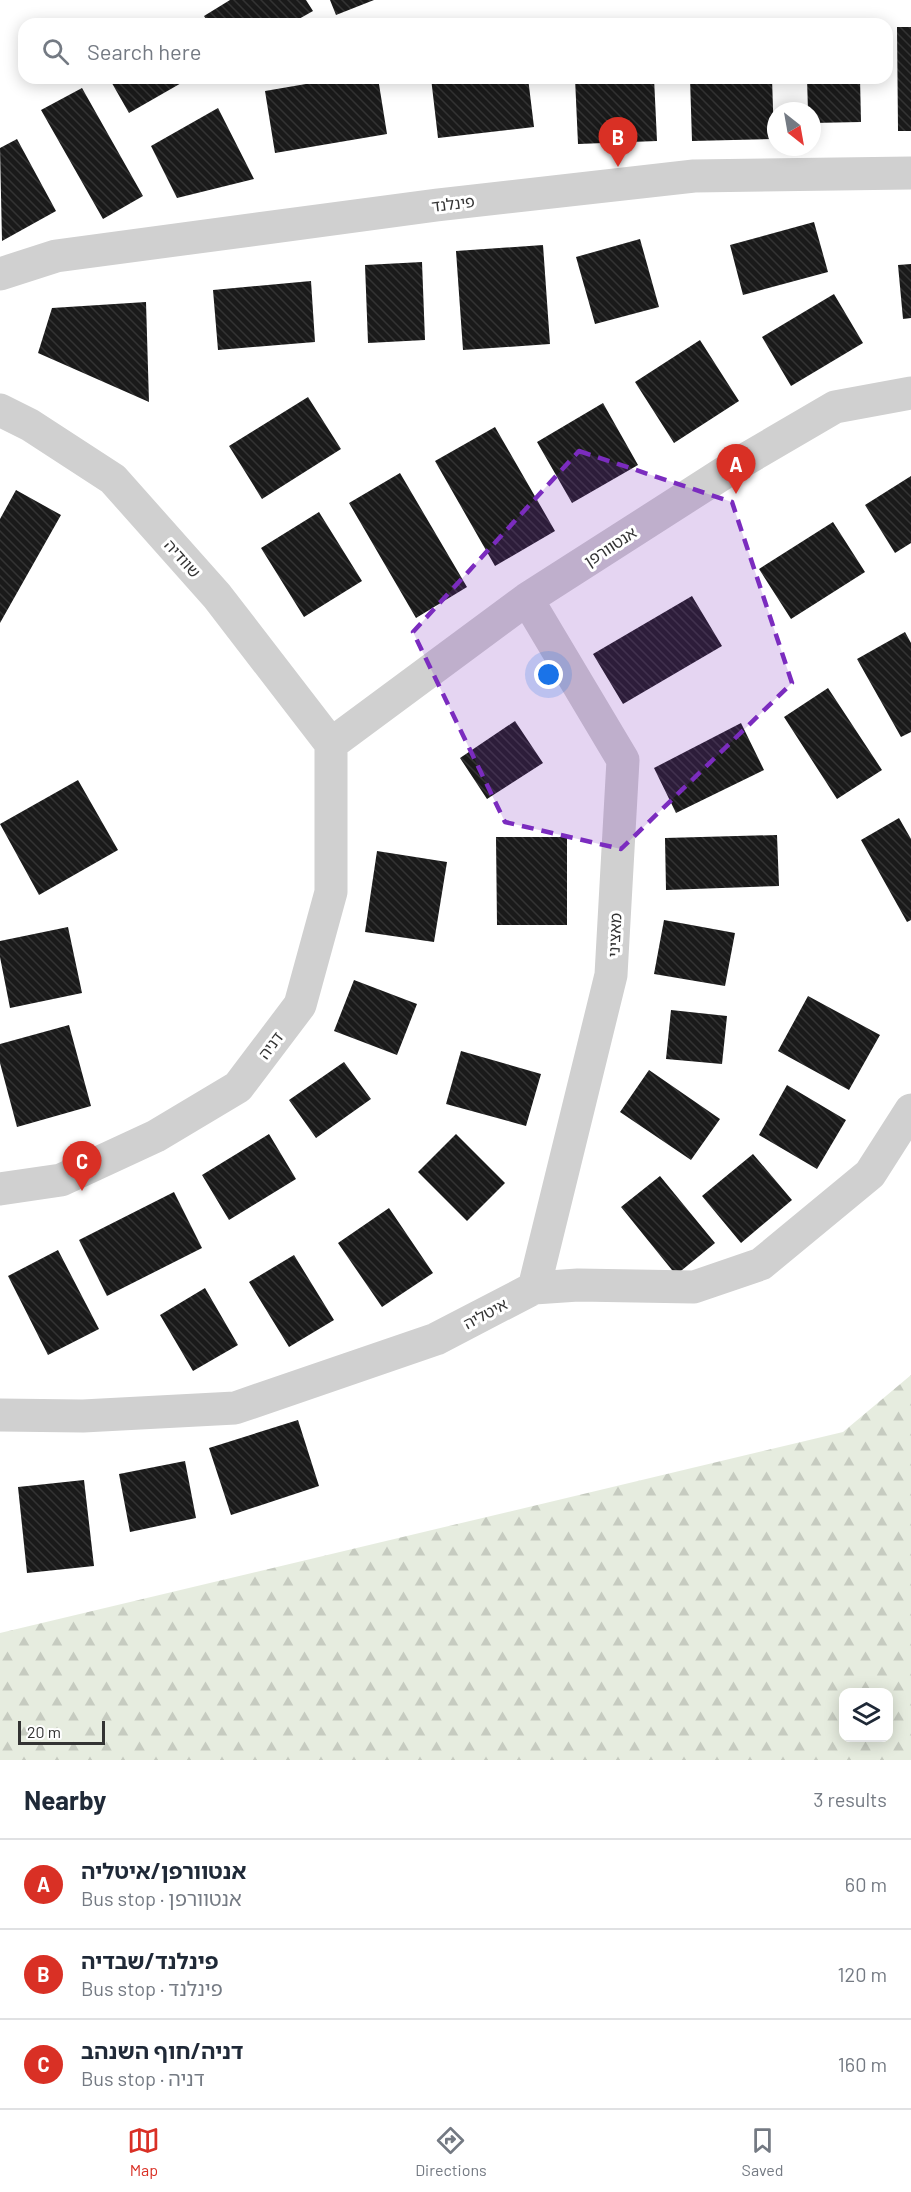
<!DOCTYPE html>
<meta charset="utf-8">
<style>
body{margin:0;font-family:Barlow,"Noto Sans Hebrew",sans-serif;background:#f2f2f3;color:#1f2937}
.controls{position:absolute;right:18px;bottom:18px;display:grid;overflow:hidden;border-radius:12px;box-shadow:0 3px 15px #0003}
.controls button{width:54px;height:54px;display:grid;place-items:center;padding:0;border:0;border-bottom:2px solid #e0e1e3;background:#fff;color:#1f2937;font:30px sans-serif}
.compass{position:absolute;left:767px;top:102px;width:54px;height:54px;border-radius:50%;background:#fff;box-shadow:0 3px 15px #0003;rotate:149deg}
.scale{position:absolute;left:18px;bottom:15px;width:87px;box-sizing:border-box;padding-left:6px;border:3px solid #333;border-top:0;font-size:16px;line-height:21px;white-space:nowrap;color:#333;-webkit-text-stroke:4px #fff;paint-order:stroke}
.you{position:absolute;left:549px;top:675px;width:21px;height:21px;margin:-15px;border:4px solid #fff;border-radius:50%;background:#1a73e8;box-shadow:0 0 0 9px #1a73e833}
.badge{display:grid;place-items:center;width:39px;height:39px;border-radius:50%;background:#d93025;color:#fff;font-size:20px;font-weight:700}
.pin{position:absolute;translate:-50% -50px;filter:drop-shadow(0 2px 3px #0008)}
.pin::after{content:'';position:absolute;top:32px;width:21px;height:18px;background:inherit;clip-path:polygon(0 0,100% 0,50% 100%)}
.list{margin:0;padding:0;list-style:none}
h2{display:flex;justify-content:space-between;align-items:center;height:78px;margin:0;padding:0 24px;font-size:26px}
h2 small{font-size:20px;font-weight:400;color:#747a83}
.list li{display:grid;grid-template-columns:39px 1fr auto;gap:18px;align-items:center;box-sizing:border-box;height:90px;padding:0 24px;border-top:2px solid #e0e1e3}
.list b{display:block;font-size:22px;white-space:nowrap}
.list p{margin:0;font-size:20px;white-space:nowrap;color:#747a83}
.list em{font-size:20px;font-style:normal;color:#747a83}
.icon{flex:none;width:33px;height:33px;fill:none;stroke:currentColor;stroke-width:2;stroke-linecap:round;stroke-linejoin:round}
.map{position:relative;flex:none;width:911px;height:1760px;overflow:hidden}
.search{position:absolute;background:#fff;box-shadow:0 3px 15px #0003;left:18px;right:18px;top:18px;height:66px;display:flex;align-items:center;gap:15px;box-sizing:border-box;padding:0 21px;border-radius:18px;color:#747a83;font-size:22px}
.sheet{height:348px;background:#fff}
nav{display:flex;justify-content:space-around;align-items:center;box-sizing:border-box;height:84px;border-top:2px solid #e0e1e3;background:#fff;font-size:16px;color:#747a83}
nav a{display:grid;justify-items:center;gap:3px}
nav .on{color:#d93025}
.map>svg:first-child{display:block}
</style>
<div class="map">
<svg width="911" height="1760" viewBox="0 0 911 1760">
<defs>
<pattern id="forest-firs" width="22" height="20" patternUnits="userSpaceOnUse" patternTransform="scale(1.5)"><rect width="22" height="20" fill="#e6ecdf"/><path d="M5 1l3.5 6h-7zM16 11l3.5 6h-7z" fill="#c6cbc0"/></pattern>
<pattern id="building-back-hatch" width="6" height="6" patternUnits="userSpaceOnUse" patternTransform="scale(1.5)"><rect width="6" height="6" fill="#1a1a1a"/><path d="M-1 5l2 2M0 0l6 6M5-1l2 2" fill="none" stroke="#333"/></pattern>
</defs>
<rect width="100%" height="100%" fill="#fff"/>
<path fill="url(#forest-firs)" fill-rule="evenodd" d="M 911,1375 L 911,1760 L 0,1760 L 0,1633 L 843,1432 ZM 844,1692 L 888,1692 L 888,1738 L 844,1738 Z"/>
<path fill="url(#building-back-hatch)" d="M 230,0 L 306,0 L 313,11 L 290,24 L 209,24 L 204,16 Z
M 330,0 L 374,0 L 336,15 Z
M 807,20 L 859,20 L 859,24 L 807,24 Z
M 897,27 L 911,27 L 911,131 L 898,131 Z
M 109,78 L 190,78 L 129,113 Z
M 341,78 L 378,78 L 387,134 L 275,153 L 265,91 Z
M 431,78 L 528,78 L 534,127 L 438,138 Z
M 575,78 L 654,78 L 657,141 L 578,144 Z
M 690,78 L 772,78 L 774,139 L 692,141 Z
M 807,78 L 860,78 L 861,122 L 812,123 L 812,111 L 808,111 Z
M 82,88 L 143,196 L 103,219 L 41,110 Z
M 218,108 L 254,179 L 177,198 L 151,146 Z
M 17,139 L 56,211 L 2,241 L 0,148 Z
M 814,222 L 828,272 L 743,295 L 730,245 Z
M 640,239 L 659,307 L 595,324 L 576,257 Z
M 543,245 L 550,344 L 463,350 L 456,251 Z
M 422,262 L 425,340 L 368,343 L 365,265 Z
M 911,264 L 911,318 L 903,319 L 898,265 Z
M 311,281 L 315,342 L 218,350 L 213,290 Z
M 834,294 L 863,343 L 791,386 L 762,337 Z
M 146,302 L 149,402 L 38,353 L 52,308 Z
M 700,340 L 739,401 L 674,443 L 635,382 Z
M 308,397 L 341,449 L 262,499 L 229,446 Z
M 603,403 L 638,465 L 572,503 L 537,442 Z
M 495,427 L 555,531 L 495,566 L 435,461 Z
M 400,473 L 467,587 L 416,618 L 349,503 Z
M 911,476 L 911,543 L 895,553 L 865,505 Z
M 16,490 L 61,515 L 0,623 L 0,519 Z
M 319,512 L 362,581 L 304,617 L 261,548 Z
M 833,522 L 865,572 L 791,619 L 759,569 Z
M 692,596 L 722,646 L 623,704 L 593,654 Z
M 905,632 L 911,643 L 911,732 L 901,737 L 857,659 Z
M 828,688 L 882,770 L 837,799 L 784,717 Z
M 515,721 L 543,763 L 487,799 L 460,758 Z
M 741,723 L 764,770 L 676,813 L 654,768 Z
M 78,780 L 118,850 L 39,895 L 0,824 Z
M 899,818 L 911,839 L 911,920 L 907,922 L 861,840 Z
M 777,835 L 779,886 L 666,890 L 665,838 Z
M 496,837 L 567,837 L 567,925 L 497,925 Z
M 377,851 L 447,862 L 434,942 L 365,932 Z
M 664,920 L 735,933 L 725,986 L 654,974 Z
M 68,927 L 82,993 L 10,1008 L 0,957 L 0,941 Z
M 354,980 L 417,1004 L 397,1055 L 334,1031 Z
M 808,996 L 880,1035 L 849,1090 L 778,1051 Z
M 671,1010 L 727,1016 L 722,1064 L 666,1059 Z
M 69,1025 L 91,1106 L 17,1127 L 0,1063 L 0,1044 Z
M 461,1051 L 541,1074 L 526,1126 L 446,1104 Z
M 344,1062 L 371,1099 L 316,1138 L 289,1100 Z
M 649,1070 L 720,1119 L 691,1160 L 620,1112 Z
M 787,1085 L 846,1120 L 817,1169 L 759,1135 Z
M 269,1134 L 296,1179 L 229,1220 L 202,1175 Z
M 456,1134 L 505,1183 L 467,1221 L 418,1172 Z
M 753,1154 L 792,1200 L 741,1243 L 702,1196 Z
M 660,1176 L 715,1243 L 676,1275 L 621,1207 Z
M 174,1192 L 202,1248 L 107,1296 L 79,1240 Z
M 389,1208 L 433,1273 L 382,1307 L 338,1243 Z
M 58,1250 L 99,1329 L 48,1355 L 8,1276 Z
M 294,1255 L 334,1320 L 289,1347 L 249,1282 Z
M 205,1288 L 238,1345 L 193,1371 L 160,1315 Z
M 298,1420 L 319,1486 L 231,1515 L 209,1448 Z
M 185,1461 L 196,1518 L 130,1532 L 119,1474 Z
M 84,1480 L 94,1566 L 27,1573 L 18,1487 Z"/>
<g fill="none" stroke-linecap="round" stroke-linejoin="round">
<path stroke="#d0d0d0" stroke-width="33" d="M 0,274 L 56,256 L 437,205 L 694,176 L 911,173
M 0,410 L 30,425 L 113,479 L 217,596 L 331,744
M 527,599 L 623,760 L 611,975 L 534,1288
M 331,744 L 527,599 L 741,462 L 835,407 L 911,393
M 0,1189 L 61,1180 L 156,1136 L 238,1087 L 300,1005 L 331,892 L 331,744
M 0,1415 L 83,1416 L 235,1408 L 436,1339 L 534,1288 L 578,1285 L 694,1287 L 761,1264 L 870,1174 L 911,1110"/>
</g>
<path fill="#7b2cbf" fill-opacity="0.2" stroke="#7b2cbf" stroke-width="4.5" stroke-dasharray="12 8" stroke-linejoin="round" d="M 579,451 L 732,502 L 792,683 L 621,849 L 505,822 L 413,632 Z"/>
<g text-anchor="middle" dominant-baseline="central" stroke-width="6" stroke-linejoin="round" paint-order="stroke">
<g font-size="16" fill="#333" stroke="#fff">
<text transform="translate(453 203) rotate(-7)">פינלנד</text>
<text transform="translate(610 546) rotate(-33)">אנטוורפן</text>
<text transform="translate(183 558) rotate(48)">שוודיה</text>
<text transform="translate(614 935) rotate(-87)">מאציני</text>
<text transform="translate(270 1045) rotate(-53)">דניה</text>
<text transform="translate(485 1313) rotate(-28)">איטליה</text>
</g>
</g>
</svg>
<div class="controls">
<button><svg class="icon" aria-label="layers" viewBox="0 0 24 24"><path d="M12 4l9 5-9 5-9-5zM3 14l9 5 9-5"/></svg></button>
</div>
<svg class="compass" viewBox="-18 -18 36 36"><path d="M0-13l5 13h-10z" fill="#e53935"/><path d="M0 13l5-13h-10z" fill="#747a83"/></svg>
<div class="scale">20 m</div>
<div class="you"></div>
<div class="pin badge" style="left:736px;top:494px">A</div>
<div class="pin badge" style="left:618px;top:167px">B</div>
<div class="pin badge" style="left:82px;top:1191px">C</div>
<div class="search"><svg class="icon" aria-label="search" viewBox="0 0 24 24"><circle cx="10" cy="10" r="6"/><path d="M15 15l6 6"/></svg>Search here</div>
</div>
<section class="sheet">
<h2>Nearby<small>3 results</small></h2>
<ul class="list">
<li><span class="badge">A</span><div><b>אנטוורפן/איטליה</b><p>Bus stop · אנטוורפן</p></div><em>60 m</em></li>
<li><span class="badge">B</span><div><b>פינלנד/שבדיה</b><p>Bus stop · פינלנד</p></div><em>120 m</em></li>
<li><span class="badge">C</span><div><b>דניה/חוף השנהב</b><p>Bus stop · דניה</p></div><em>160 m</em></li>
</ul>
</section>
<nav>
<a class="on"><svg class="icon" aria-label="map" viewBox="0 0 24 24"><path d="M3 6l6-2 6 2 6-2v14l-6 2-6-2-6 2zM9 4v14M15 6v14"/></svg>Map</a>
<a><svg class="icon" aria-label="directions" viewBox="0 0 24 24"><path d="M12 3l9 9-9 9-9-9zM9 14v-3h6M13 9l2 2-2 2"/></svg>Directions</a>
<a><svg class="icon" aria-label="saved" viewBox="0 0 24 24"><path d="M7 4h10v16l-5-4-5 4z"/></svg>Saved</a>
</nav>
